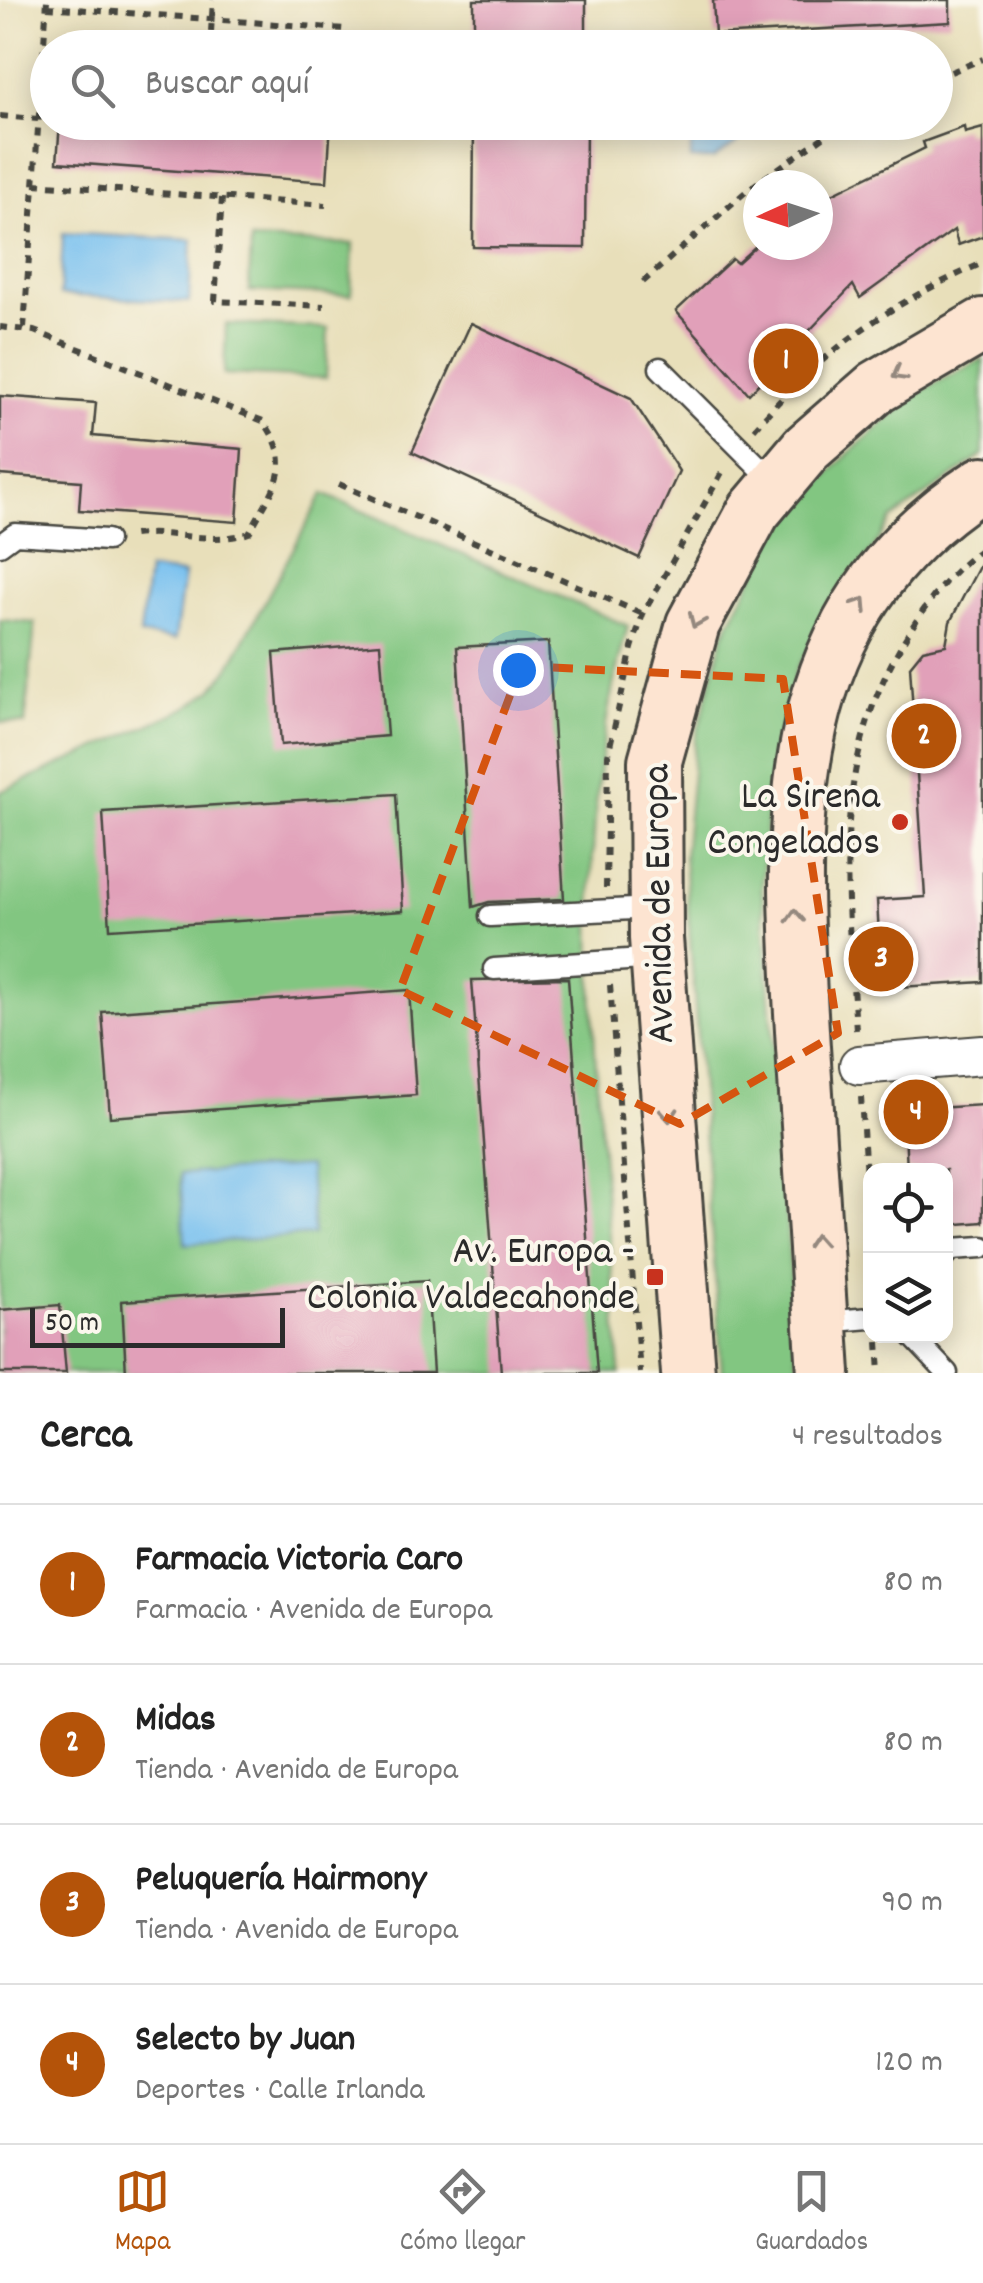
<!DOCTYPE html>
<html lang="es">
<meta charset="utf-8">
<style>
body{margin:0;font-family:Dekko,sans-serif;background:#f6f6f6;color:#222}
.controls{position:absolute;right:30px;bottom:30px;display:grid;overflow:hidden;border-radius:20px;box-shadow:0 5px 25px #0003}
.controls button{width:90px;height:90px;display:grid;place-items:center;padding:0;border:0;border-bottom:2px solid #e0e0e0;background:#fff;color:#222;font:50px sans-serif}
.compass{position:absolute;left:743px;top:170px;width:90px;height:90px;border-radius:50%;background:#fff;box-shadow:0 5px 25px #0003;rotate:267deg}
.scale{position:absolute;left:30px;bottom:25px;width:255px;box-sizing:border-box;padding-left:10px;border:5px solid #2b2b2b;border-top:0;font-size:28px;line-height:35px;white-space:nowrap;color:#2b2b2b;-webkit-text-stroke:8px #fbf7ec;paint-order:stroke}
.you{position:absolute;left:518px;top:670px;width:35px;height:35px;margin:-25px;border:8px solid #fff;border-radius:50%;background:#1a73e8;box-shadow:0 0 0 15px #1a73e833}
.badge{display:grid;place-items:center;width:65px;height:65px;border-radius:50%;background:#b45309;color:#fff;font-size:32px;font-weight:700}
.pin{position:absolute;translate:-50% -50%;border:5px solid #fff;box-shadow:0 2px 10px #0006}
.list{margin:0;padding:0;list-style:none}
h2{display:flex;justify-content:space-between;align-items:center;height:130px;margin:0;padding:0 40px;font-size:42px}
h2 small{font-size:32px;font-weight:400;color:#767676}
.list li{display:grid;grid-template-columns:65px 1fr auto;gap:30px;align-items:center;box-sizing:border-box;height:160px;padding:0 40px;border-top:2px solid #e0e0e0}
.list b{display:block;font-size:38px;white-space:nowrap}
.list p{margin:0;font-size:32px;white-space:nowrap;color:#767676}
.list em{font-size:32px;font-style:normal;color:#767676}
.icon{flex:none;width:55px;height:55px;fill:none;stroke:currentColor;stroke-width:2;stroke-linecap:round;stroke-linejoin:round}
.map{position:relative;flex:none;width:983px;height:1373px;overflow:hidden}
.search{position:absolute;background:#fff;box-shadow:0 5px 25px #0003;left:30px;right:30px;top:30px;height:110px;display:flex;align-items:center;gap:25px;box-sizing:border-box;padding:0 35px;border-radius:55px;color:#767676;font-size:38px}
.sheet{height:770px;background:#fff}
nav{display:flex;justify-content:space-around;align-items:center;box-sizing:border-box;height:140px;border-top:2px solid #e0e0e0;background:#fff;font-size:28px;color:#767676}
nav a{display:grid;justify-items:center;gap:5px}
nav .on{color:#b45309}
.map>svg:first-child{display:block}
</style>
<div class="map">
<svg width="983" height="1373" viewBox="0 0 983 1373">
<rect width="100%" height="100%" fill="#fbf7ec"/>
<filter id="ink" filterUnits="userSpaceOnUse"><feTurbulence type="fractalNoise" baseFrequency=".01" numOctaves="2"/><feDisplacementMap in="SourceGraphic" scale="20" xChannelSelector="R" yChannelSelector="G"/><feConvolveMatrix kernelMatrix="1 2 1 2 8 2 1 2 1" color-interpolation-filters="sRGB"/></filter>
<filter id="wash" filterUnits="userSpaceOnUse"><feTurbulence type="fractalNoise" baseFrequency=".0048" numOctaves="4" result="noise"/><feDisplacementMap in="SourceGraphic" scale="40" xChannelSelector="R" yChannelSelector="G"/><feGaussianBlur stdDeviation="2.25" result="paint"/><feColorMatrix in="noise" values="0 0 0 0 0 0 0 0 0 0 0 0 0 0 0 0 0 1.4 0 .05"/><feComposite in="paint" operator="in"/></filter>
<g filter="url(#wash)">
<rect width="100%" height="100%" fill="#e8dfba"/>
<path fill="#82c681" stroke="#567856" stroke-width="2.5" d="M 251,240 L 353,244 L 351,295 L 249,291 Z
M 226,324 L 328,328 L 326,378 L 224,374 Z
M 983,359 L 983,455 L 892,519 L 796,670 L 769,787 L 762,889 L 798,1373 L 722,1373 L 684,857 L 695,741 L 724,634 L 777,530 L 847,455 L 917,393 Z
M 323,494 L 628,626 C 560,858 604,1133 620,1373 L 0,1373 L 0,792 L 186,708 L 212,690 L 230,666 Z
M 0,620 L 35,623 L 25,724 L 0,722 Z"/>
<path fill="#76bfef" stroke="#50758d" stroke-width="2.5" d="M 706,123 L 762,122 L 762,125 L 713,159 L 691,159 L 691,127 Z
M 63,233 L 192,240 L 189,302 L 60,295 Z
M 148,570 L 184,574 L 175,640 L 140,635 Z
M 309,1166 L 313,1235 L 185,1244 L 180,1174 Z"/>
<g id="blocks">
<path fill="#e1a0b9" d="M 474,0 L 586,0 L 586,48 L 474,48 Z
M 713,0 L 950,0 L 950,22 L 715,35 Z
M 60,122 L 331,122 L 327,182 L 57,162 Z
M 474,122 L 586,122 L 585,248 L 473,247 Z
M 964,127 L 965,133 L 983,128 L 983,236 L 958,245 L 954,230 L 860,298 L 853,285 L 749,394 L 676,311 L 732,259 L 737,263 L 757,245 L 818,245 L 818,201 L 925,148 L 923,142 Z
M 471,323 L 631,398 L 679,471 L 639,558 L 412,452 Z
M 0,396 L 96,403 L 93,436 L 242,449 L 237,522 L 79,510 L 81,481 L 0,475 Z
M 983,559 L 983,982 L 882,988 L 877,900 L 925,897 L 910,666 L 923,650 L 946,645 L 950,622 Z
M 548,642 L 564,899 L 489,902 L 473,907 L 457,647 Z
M 380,644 L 387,736 L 281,745 L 274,653 Z
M 396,794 L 403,911 L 110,929 L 103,812 Z
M 568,978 L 597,1373 L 501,1373 L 472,980 Z
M 409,990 L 416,1095 L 110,1117 L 102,1012 Z
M 983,1105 L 983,1222 L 946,1225 L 946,1170 L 907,1170 L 904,1110 Z
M 427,1281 L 433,1373 L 126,1373 L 122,1301 Z
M 60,1305 L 66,1373 L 0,1373 L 0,1310 Z"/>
</g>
</g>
<g filter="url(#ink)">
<use href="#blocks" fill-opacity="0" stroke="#474640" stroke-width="2.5"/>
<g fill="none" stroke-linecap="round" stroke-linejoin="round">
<defs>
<path id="lane" d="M 660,368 L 775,483
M 0,545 L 15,534 L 107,540
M 490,916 L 653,908
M 494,969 L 657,958
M 946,1255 L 951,1249 L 983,1247
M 823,1322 L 870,1318
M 912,1336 L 947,1373"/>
<path id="street" d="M 859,1065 L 983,1055"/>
<path id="secondary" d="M 688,1373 L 656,938 L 655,761 L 693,624 L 754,511 L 807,448 L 877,387 L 983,325
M 824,1373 C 817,1265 810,1156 803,1047 C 790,828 772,619 983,483"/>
</defs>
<use href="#lane" stroke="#474640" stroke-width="25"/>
<use href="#street" stroke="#474640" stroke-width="42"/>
<use href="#secondary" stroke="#474640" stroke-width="58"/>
<path stroke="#474640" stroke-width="6" stroke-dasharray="8 8" stroke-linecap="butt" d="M 47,7 L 344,29
M 210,48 L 213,0
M 936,78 L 983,59
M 0,116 L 38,119
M 34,184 L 326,205
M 222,198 L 215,301 L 324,306
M 643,282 L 750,188 L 845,122
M 0,327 L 34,331 L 263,421 C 297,467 273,488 249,533 C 210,546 168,528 128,536
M 24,328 L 47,0
M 754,429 C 822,351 888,304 983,263
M 339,484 L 643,614
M 606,888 L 608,755 L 632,648 L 643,614 L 725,467
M 610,985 L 640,1373
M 856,1030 C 847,886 828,764 908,634 C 928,601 951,571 983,548
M 861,1097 L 870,1240
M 878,1342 L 880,1373"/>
<use href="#lane" stroke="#fff" stroke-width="20"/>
<use href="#street" stroke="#fff" stroke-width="38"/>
<use href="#secondary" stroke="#fde4d1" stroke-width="52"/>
</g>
<defs><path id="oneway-chevron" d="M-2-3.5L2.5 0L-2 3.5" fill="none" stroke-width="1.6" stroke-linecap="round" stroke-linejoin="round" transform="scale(2.5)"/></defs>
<g stroke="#94887e">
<use href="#oneway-chevron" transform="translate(899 374) rotate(150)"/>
<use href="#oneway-chevron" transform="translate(861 604) rotate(-57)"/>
<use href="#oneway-chevron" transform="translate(696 621) rotate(113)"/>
<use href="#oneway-chevron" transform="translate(795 916) rotate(-93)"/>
<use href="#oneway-chevron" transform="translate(669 1115) rotate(86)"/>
<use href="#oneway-chevron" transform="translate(816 1241) rotate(-94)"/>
</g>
</g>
<path fill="none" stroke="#d5540f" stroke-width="8" stroke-dasharray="20 12" stroke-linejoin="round" d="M 521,666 L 783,679 L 838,1033 L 680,1124 L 400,990 Z"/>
<g fill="#c8321e" stroke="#fbf7ec" stroke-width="4">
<circle cx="900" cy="822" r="10"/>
<rect x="645" y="1267" width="20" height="20" rx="5"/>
</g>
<g text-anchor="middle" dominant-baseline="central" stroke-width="8" stroke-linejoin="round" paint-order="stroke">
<g font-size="40" fill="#2b2b2b" stroke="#fbf7ec" text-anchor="end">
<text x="880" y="799">La Sirena<tspan x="880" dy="46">Congelados</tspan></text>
<text x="635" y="1254">Av. Europa -<tspan x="635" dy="46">Colonia Valdecahonde</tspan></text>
</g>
<g font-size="40" fill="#2b2b2b" stroke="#fbf7ec">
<text transform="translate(662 904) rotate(-91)">Avenida de Europa</text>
</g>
</g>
</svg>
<div class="controls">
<button><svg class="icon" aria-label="locate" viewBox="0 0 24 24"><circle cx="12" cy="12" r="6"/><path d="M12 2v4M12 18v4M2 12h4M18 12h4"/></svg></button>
<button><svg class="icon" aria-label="layers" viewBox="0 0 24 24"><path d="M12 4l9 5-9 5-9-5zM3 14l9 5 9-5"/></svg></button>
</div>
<svg class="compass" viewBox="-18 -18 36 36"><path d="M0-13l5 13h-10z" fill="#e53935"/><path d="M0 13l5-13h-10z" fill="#767676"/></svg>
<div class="scale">50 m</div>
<div class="you"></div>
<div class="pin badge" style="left:786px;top:361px">1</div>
<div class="pin badge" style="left:924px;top:736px">2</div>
<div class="pin badge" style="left:881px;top:959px">3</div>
<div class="pin badge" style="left:916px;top:1112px">4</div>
<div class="search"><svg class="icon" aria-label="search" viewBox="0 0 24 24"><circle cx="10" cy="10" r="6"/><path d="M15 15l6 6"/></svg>Buscar aquí</div>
</div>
<section class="sheet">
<h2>Cerca<small>4 resultados</small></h2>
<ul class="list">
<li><span class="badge">1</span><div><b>Farmacia Victoria Caro</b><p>Farmacia · Avenida de Europa</p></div><em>80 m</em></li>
<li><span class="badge">2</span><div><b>Midas</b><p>Tienda · Avenida de Europa</p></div><em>80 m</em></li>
<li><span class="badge">3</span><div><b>Peluquería Hairmony</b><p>Tienda · Avenida de Europa</p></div><em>90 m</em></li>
<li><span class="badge">4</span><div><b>Selecto by Juan</b><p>Deportes · Calle Irlanda</p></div><em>120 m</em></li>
</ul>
</section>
<nav>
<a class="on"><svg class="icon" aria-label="map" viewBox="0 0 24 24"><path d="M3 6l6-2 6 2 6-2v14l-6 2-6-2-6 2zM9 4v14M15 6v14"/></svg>Mapa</a>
<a><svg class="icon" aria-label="directions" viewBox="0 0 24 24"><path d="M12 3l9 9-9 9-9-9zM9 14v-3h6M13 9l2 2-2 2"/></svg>Cómo llegar</a>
<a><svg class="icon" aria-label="saved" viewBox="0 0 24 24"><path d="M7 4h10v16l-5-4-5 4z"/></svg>Guardados</a>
</nav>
